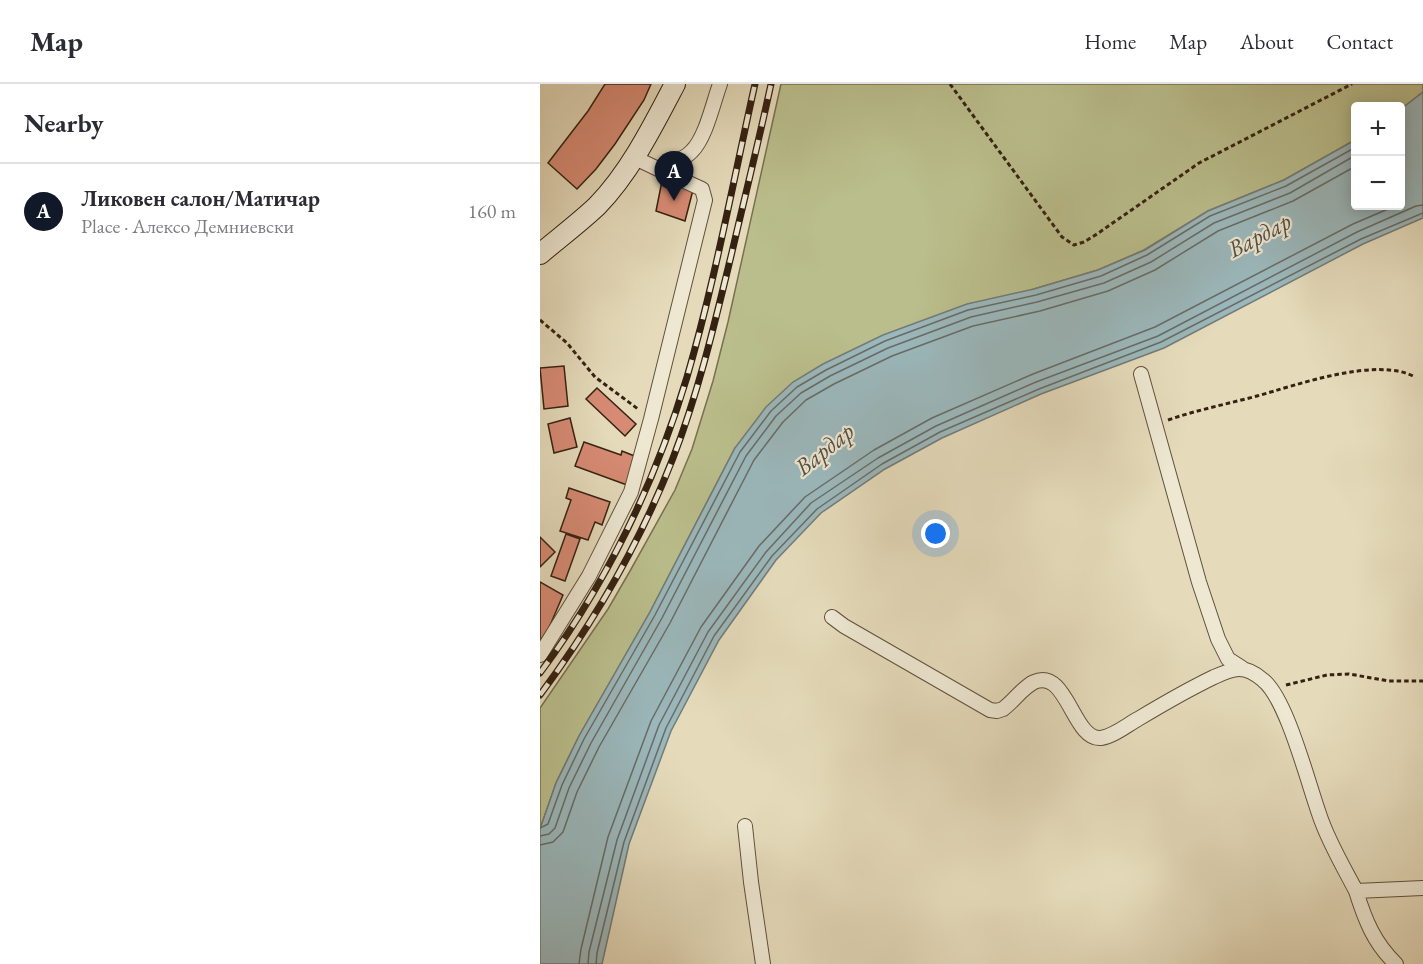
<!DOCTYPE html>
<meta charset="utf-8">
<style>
body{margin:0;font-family:"EB Garamond",serif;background:#f2f2f3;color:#2b2b33}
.controls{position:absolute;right:18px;top:18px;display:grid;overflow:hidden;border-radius:6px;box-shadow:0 3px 15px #0003}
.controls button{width:54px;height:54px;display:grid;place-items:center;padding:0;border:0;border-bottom:2px solid #e1e1e2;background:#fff;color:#2b2b33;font:30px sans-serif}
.you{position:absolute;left:396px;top:450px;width:21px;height:21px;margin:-15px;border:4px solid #fff;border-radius:50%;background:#1a73e8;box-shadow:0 0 0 9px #1a73e833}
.badge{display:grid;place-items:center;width:39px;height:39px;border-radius:50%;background:#111827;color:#fff;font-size:20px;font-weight:700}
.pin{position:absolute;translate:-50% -50px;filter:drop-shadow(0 2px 3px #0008)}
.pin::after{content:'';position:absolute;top:32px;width:21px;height:18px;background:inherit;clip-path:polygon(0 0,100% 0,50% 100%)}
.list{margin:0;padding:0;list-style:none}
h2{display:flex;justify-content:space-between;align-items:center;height:78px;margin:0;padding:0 24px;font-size:26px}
h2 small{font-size:20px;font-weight:400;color:#7c7c81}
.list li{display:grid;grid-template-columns:39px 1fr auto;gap:18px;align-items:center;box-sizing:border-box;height:96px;padding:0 24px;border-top:2px solid #e1e1e2}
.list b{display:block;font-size:22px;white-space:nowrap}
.list p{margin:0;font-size:20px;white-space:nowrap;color:#7c7c81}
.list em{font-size:20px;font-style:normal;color:#7c7c81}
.map{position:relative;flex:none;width:883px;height:880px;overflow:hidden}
header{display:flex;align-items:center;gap:36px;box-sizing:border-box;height:84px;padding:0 30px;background:#fff;border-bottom:2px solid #e1e1e2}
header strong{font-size:28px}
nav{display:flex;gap:33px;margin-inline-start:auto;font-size:21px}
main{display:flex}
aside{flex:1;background:#fff}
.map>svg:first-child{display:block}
</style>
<header>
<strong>Map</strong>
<nav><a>Home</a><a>Map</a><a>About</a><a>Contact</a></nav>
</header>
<main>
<aside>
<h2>Nearby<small></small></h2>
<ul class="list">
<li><span class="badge">A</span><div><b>Ликовен салон/Матичар</b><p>Place · Алексо Демниевски</p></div><em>160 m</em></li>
</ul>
</aside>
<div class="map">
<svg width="883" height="880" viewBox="0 0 883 880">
<rect width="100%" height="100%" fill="#e5dbbb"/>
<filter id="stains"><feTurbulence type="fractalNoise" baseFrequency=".00333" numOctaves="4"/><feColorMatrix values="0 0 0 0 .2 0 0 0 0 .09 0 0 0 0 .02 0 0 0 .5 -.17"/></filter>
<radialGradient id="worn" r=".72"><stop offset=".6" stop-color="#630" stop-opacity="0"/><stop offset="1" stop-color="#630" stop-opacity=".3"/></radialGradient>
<path fill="#babe8c" stroke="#78704e" stroke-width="1.5" d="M 241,0 L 883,0 L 883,8 L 861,25 L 860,22 L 816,22 L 815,56 L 744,96 L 668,127 L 604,166 L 558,186 L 494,205 L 195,364 L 110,528 L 39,652 L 16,699 L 0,745 L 0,624 L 68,525 L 90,487 L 135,406 L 152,365 L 173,297 L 188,238 Z"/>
<path fill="#9bb8bc" stroke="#727c78" stroke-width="1.5" d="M 883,8 L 883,134 L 823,160 L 624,264 L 501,310 L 402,354 L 345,385 L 281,429 L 236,476 L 179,556 L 131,647 L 89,760 L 62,880 L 0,880 L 0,745 L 16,699 L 39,652 L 110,528 L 195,364 L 226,323 L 253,298 L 283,280 L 343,251 L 427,220 L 494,205 L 558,186 L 605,166 L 668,127 L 744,96 L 815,56 L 816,122 L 860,122 L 861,25 Z"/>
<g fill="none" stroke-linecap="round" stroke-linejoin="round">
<path stroke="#686c66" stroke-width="1.5" d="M 0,744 L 8,740 L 22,701 L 44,655 L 115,531 L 200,368 L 231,327 L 257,303 L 286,286 L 345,257 L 428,226 L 496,211 L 561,192 L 607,171 L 670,132 L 746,102 L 816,63
M 0,752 L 9,750 L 15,744 L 29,704 L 51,659 L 122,534 L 206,372 L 236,332 L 261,309 L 290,292 L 348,264 L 431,233 L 497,218 L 564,199 L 611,178 L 674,139 L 750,109 L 816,71
M 0,761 L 13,758 L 23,748 L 37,708 L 59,663 L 130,539 L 214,376 L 243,338 L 266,316 L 294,300 L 352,272 L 433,242 L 500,227 L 568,207 L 615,186 L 678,147 L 753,117 L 816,82
M 39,880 L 41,865 L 68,753 L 111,637 L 161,543 L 219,462 L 265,413 L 334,366 L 392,334 L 493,290 L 615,243 L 813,140 L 855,122
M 48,880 L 49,868 L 77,756 L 119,641 L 168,548 L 226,468 L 271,419 L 338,374 L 396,342 L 496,298 L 618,252 L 817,148 L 876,122 L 883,121
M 56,880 L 57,869 L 84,758 L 126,644 L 174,552 L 232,472 L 277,425 L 342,380 L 400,348 L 499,305 L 621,258 L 821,155 L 883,129"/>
</g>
<path fill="#d78b74" stroke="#352111" stroke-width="1.5" d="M 65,0 L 111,0 L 104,16 L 75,60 L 56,85 L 37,105 L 8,79 L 48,27 Z
M 122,97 L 153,106 L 145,137 L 116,127 Z
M 24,282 L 28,322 L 4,325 L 0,284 Z
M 57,304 L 96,340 L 85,352 L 46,315 Z
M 30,334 L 37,363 L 14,369 L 8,340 Z
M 44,358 L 81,371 L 82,367 L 97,373 L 87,401 L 35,382 Z
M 29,404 L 70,418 L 62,441 L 55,438 L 48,456 L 20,447 L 31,416 L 26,414 Z
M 26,450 L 40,455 L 25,497 L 11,492 Z
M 0,453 L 15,468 L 0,483 Z
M 0,498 L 23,511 L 8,546 L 0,557 Z"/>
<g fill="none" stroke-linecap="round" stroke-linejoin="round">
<defs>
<path id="street" d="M 93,73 L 118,85 C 129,80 144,76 152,67 C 166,53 173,19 180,0
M 601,290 L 659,498 L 678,555 L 688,575 L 702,584
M 292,533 L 304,542 L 450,626 L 457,627 L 463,625 C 474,617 482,604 494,598 C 527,583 533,657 561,654 C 574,652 587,641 598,635 C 623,620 647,606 674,593 C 694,584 704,580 723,596 C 748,616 769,704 782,738 C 791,762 804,784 816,807
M 0,571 L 49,492 L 91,408 L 111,335 L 165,116 L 162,105 L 118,85
M 205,742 L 211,798 L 223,880
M 856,880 C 834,859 825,836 816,807 L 883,804"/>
<path id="secondary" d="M 0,170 C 19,154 39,139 57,122 C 90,88 113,42 135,0"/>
</defs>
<use href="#street" stroke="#61503c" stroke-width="16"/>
<use href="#secondary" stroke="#352111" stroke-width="22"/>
<path stroke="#352111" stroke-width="3" stroke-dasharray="4.5 3" stroke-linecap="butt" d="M 410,0 L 522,153 L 534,161 L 544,158 L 557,150 L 659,79 L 812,0
M 0,236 L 27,259 L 55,293 L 98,325
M 628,336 C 657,326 687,320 717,312 C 757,301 837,272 875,293
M 746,601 L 787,591 L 809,590 L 849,597 L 883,597"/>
<use href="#street" stroke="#eee8d3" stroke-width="14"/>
<use href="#secondary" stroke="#eee8d3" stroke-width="20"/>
<defs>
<path id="rail" d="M 0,589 C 66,500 115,399 147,293 C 175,197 193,98 215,0
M 0,611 C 54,538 100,459 133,374 C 159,307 175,238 192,168 C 205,112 219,56 231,0"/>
</defs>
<use href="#rail" stroke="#352111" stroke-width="7"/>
<use href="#rail" stroke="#eee8d3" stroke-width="4.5" stroke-dasharray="14" stroke-linecap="butt"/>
</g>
<g text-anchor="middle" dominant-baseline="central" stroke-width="4.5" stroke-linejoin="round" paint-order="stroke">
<g font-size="24" font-style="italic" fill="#544e44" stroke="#eee8d3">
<text transform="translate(719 151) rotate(-28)">Вардар</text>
<text transform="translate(284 365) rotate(-39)">Вардар</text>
</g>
</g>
<rect width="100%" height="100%" filter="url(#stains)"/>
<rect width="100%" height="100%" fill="url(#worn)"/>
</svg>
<div class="controls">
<button>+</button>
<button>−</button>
</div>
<div class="you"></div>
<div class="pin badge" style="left:134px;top:117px">A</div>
</div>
</main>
